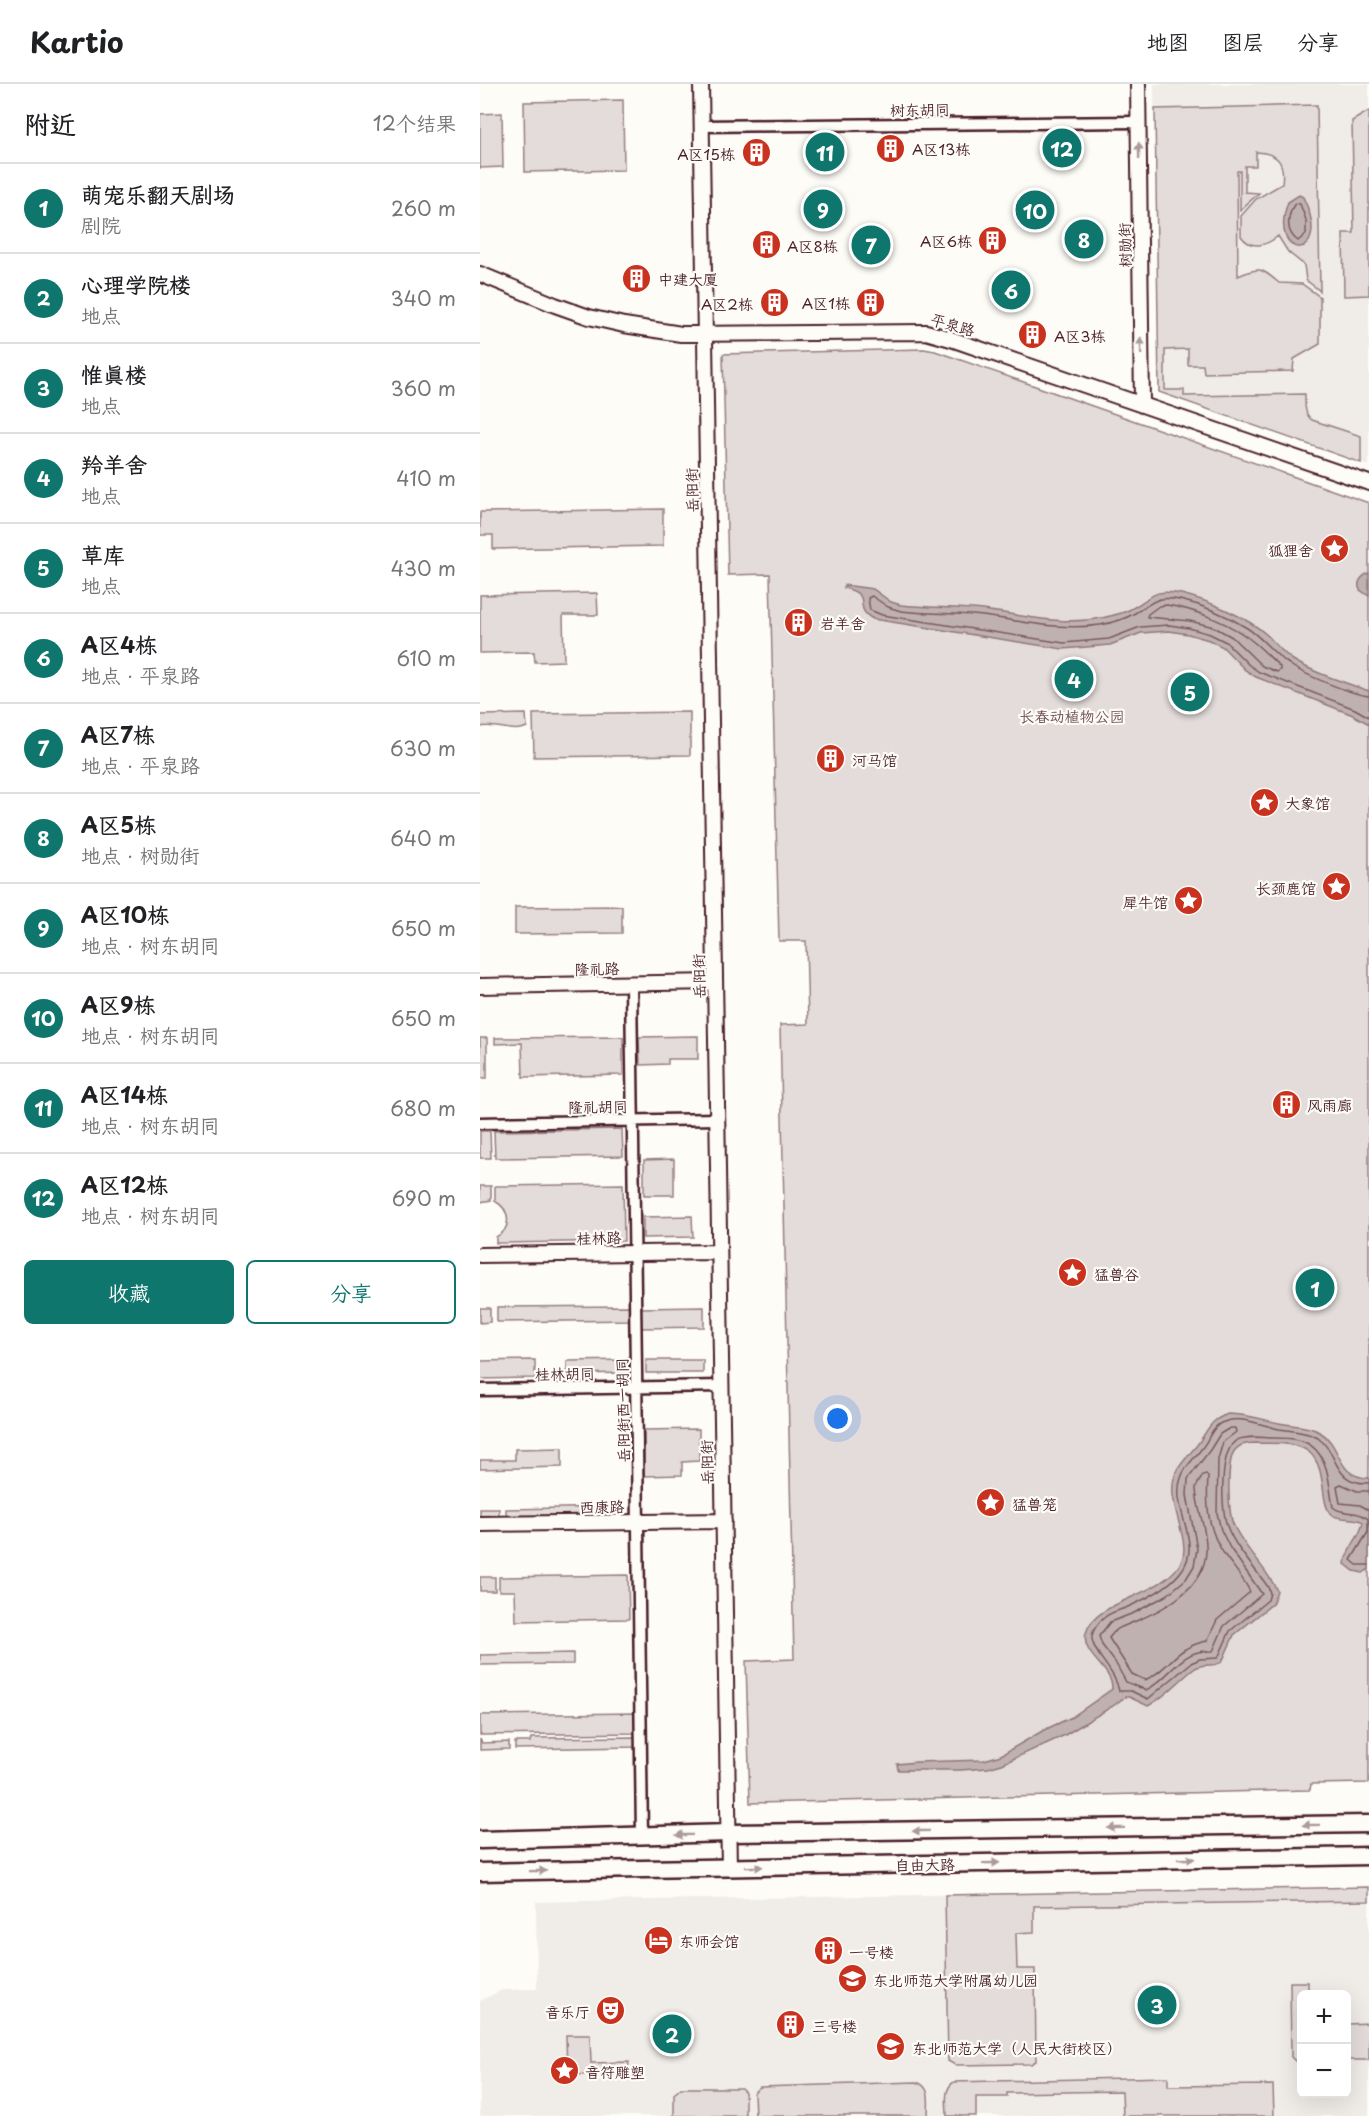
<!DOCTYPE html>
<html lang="zh">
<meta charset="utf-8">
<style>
body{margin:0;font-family:"Playpen Sans","LXGW WenKai TC",sans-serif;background:#f6f6f6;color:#202124}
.controls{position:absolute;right:18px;bottom:18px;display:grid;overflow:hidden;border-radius:9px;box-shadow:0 6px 24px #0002}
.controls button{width:54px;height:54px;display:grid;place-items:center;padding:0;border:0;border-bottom:2px solid #e0e0e0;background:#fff;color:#202124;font:30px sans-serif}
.you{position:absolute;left:358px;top:1335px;width:21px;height:21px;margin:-15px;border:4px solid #fff;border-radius:50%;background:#1a73e8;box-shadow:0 0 0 9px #1a73e833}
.badge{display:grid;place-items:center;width:39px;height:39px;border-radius:50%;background:#0f766e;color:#fff;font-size:20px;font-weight:700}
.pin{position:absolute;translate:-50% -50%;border:3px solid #fff;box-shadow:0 2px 6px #0006}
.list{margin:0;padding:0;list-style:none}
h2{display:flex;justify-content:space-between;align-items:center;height:78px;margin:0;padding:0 24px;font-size:26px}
h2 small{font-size:20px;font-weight:400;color:#757577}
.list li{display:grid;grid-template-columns:39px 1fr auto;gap:18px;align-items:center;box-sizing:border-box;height:90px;padding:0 24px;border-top:2px solid #e0e0e0}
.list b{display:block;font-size:22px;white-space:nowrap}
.list p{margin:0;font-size:20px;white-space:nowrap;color:#757577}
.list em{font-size:20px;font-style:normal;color:#757577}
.actions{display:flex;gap:12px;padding:18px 24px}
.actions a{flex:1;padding:14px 0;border:2px solid #0f766e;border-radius:9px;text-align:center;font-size:21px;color:#0f766e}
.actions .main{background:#0f766e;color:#fff}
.map{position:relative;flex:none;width:889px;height:2032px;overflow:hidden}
header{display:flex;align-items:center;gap:36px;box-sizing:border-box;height:84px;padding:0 30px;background:#fff;border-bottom:2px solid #e0e0e0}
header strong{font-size:28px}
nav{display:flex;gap:33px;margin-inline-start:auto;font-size:21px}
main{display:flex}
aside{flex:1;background:#fff}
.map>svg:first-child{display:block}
</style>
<header>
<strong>Kartio</strong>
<nav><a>地图</a><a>图层</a><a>分享</a></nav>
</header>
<main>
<aside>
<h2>附近<small>12个结果</small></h2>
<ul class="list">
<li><span class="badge">1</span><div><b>萌宠乐翻天剧场</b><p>剧院</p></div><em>260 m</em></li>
<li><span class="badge">2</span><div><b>心理学院楼</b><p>地点</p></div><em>340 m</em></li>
<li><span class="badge">3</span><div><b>惟真楼</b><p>地点</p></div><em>360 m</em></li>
<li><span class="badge">4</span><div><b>羚羊舍</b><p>地点</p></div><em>410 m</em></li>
<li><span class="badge">5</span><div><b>草库</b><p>地点</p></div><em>430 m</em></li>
<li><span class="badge">6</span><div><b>A区4栋</b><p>地点 · 平泉路</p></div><em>610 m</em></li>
<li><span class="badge">7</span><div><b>A区7栋</b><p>地点 · 平泉路</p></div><em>630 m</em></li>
<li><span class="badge">8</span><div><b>A区5栋</b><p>地点 · 树勋街</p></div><em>640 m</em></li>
<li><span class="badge">9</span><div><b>A区10栋</b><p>地点 · 树东胡同</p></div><em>650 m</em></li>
<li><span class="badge">10</span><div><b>A区9栋</b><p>地点 · 树东胡同</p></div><em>650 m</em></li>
<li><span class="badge">11</span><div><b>A区14栋</b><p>地点 · 树东胡同</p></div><em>680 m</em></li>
<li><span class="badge">12</span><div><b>A区12栋</b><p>地点 · 树东胡同</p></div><em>690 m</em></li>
</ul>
<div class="actions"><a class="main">收藏</a><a>分享</a></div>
</aside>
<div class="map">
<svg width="889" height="2032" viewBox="0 0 889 2032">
<rect width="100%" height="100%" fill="#fdfcf7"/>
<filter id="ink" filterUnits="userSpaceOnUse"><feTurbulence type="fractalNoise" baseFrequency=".0167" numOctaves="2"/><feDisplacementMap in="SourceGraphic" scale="12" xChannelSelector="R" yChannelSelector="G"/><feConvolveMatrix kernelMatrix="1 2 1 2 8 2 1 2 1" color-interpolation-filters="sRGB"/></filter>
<g filter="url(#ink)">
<path fill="#f0ece8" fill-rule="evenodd" d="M 674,0 L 889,0 L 889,382 L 679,308 Z
M 889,1803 L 889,2032 L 0,2032 L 0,1917 L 22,1906 L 57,1905 L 56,1818 ZM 822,1910 L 866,1910 L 866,2010 L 822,2010 Z"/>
<path fill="#e3dcda" stroke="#967e82" stroke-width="1.5" d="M 143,16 L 144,86 L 45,88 L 44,18 Z
M 837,21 L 840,207 L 826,196 L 824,181 L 808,168 L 798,152 C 786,162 771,166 761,152 L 761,132 L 776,115 L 802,100 C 805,78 798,69 776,68 L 776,82 L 765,82 L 765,108 L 779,109 L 760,126 L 760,87 L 757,87 L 758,192 C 780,182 781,184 799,199 L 822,200 L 840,213 L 840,260 L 814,275 L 813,287 L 724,289 L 723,281 L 708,281 L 708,265 L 685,266 L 685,306 L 704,306 L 704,312 L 825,310 C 825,320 824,330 832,336 L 881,352 L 881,379 L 679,308 L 675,25 Z
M 889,27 L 889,211 L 864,212 L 863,149 L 874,149 L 872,37 Z
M 22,29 L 23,83 L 0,84 L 0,30 Z
M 444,265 L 455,267 L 889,419 L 889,1699 L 831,1700 L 830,1706 L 270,1719 L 266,1577 L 314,1575 L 300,941 L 328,940 L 326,857 L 299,857 L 290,490 L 248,491 L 243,270 Z
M 183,425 L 183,462 L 13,465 L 13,451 L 0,451 L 0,428 Z
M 117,509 L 118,531 L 83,531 L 84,577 L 55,578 L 54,568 L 0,569 L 0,511 Z
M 210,628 L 210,671 L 54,673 L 53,630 Z
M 46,630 L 47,643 C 34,650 16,639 0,643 L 0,631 Z
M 142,822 L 142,849 L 35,850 L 35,823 Z
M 218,952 L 218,975 L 188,975 L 188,980 L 160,981 L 159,953 Z
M 143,953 L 143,991 L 43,993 L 42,959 L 15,960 L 15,954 Z
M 0,954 L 7,954 L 7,994 L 0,994 Z
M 142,1045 L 143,1072 L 15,1074 L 14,1047 Z
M 0,1047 L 10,1047 L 11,1074 L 0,1074 Z
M 194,1075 L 194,1111 L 164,1111 L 164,1076 Z
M 143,1100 L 144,1157 L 16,1159 L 16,1153 C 32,1145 31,1126 15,1117 L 15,1102 Z
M 0,1102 L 11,1102 L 11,1116 L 0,1118 Z
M 212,1132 L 213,1153 L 163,1154 L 163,1133 Z
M 150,1222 L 150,1236 L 17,1238 L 17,1223 Z
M 224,1223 L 224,1243 L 160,1244 L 160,1224 Z
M 0,1224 L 10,1224 L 10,1238 L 0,1239 Z
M 55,1276 L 55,1294 L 0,1295 L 0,1277 Z
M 149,1276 L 149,1289 L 87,1290 L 87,1277 Z
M 166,1276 L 223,1276 L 223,1289 L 166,1289 Z
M 219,1345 L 219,1377 L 202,1378 L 202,1391 L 164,1392 L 164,1346 Z
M 82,1364 L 82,1383 L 0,1385 L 0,1376 L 35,1376 L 35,1365 Z
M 141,1423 L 141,1433 L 26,1435 L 26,1425 Z
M 0,1425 L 19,1425 L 19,1435 L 0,1435 Z
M 148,1491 L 149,1535 L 36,1537 L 35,1507 L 19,1507 L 19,1493 Z
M 0,1493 L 15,1493 L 15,1507 L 0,1507 Z
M 93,1569 L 93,1580 L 0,1581 L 0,1571 Z
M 156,1629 L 157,1649 L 0,1651 L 0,1631 Z
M 156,1653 L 157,1663 L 35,1665 L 35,1658 L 50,1658 L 51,1654 Z
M 0,1655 L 2,1659 L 29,1658 L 29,1665 L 0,1666 Z
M 889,1803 L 889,1817 L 554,1822 L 554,1848 L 536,1849 L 537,1885 L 555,1885 L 556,1977 L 551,1980 L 475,1981 L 468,1977 L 465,1811 Z
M 810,1898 L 828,1898 L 828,1910 L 822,1910 L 821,1977 L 815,1977 L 811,1973 Z
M 889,1939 L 889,1976 L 867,1976 L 867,1940 Z
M 86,1951 L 110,1951 L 111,1979 L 149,1978 L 148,1985 L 143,1990 L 87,1991 Z
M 688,1993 L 688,2002 L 793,2001 L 794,2032 L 643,2032 L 642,2007 L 527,2009 L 527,2013 L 496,2013 L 496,2032 L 467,2032 C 467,2020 463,2005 474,1998 Z
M 436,1998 C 452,2002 448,2018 448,2032 L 275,2032 L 274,2008 L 280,2003 Z
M 201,2004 L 261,2004 L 265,2008 L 265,2032 L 194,2032 L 194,2010 Z"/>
<path fill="#c0b1b1" stroke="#91777b" stroke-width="1.5" d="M 819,111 L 823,113 C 856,179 786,179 808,118 Z
M 889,489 L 889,512 L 880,506 C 876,498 882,492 889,489 Z
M 364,501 L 393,505 L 411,518 L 421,521 C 449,524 476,523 503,526 C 542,531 581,542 621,534 C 631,532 642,530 651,525 C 673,513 673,504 701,510 C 727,516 767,533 787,551 C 795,559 803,570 813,576 C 836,590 864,598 889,607 L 889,640 L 873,631 L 776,593 L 765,586 L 743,563 L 729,556 L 708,550 L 689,547 L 661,549 L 630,561 L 583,565 L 393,535 C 370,522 396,512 364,504 Z
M 748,1330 C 766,1330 781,1335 799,1339 C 812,1342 828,1341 840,1348 C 863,1362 855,1393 889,1394 L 889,1485 L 883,1489 L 874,1487 L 865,1480 C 866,1464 881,1454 883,1438 C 874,1432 861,1437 852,1431 C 839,1421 848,1384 829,1368 C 815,1357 793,1360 776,1359 C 769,1359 759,1360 755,1366 C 746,1377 748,1430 754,1442 C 765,1466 787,1484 797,1507 L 792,1520 L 754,1551 L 742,1578 C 733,1584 723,1578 714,1585 C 698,1597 686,1613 668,1622 L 649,1613 L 645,1613 L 633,1622 L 585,1651 L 522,1680 L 508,1684 L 480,1686 L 418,1686 L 417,1680 L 436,1678 L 504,1676 L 521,1671 L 564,1646 L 592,1633 L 632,1605 C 633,1584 600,1571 606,1549 C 616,1514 685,1513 702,1476 C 711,1455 685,1417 695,1391 C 699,1380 710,1370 717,1361 C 729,1346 728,1337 748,1330 Z"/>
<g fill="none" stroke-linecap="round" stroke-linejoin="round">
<path stroke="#795961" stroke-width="1.5" d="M 815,119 L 820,120 L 826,136 L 826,150 L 818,157 C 805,148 807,132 815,119 Z
M 687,521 C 717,526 753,540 776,560 C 784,567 792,575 800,583 L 800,586 L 797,588 L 782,582 L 752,553 L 734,543 L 710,537 L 667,533 L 668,530 L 679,522 Z
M 889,612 C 871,610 824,591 809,580 C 793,570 783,554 767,544 C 748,532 723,521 700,516 C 677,511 674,518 655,529 C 645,535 632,539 620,541 C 580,547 542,537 503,532 C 475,529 448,530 421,527 L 408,523 L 392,512 L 388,514 L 390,526 L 402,531 L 584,559 L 629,555 L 660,543 L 689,541 L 709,544 L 730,550 L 746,558 L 769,581 L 779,588 L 875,625 L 889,633
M 750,1344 L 755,1344 L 756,1348 L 743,1358 L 738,1375 L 737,1429 L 741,1446 L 750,1464 L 782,1510 L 744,1542 L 733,1567 C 728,1567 723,1567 718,1568 C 697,1573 685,1598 666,1606 L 646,1598 L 635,1578 L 622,1561 L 619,1552 L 630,1538 L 654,1529 L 687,1511 L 706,1495 L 714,1482 L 717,1465 L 707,1411 L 708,1395 L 730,1366 L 740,1350 Z
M 726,1390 L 728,1393 C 726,1423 728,1448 746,1473 C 754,1484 765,1496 770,1508 L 737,1536 L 727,1557 C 692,1564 691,1585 665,1596 L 652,1590 L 629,1554 C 636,1543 645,1542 656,1537 C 685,1525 724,1503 726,1468 C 728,1446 716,1425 716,1403 L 723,1391 Z
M 889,1399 C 852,1400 860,1370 838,1354 C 827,1347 811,1347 799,1345 C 787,1342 775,1338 763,1336 C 756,1335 748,1336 741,1339 C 731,1344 729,1356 722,1364 C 716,1373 704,1383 701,1394 C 690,1424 723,1458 702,1486 C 691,1502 668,1514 650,1522 C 642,1526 632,1527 625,1533 C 619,1537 611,1548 612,1555 C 614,1571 635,1586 639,1607 L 651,1607 L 668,1615 L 711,1579 L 720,1575 L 738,1574 L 750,1547 L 788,1516 L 790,1509 L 788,1503 C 775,1484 755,1464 747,1442 C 741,1425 739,1366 757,1356 C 768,1351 782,1354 794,1354 C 808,1354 825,1354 836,1366 C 850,1381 849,1404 853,1423 C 863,1432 877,1425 888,1435 L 888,1448 L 871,1476 L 877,1481 L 889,1481
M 889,1407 L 877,1407 L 861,1400 L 857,1402 L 860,1419 L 880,1421 L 889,1426"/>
<defs>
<path id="minor" d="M 221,42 L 658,38
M 151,900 L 162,1752
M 0,1039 L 237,1035
M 0,1306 L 242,1302"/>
<path id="tertiary" d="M 221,0 L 249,1784
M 658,0 L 662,321
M 0,190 L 75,221 L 109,233 L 144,241 L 201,250 L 446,248 L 471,255 L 889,399
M 0,902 L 235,898
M 0,1171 L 239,1168
M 0,1440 L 244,1437"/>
<path id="primary" d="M 0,1756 L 249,1749 L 889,1740
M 0,1788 L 889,1772"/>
</defs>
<use href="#minor" stroke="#4a1f2b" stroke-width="15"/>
<use href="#tertiary" stroke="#4a1f2b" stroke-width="18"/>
<use href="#primary" stroke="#4a1f2b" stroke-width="21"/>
<use href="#minor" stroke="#fdfcf7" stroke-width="10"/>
<use href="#tertiary" stroke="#fdfcf7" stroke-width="14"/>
<use href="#primary" stroke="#fdfcf7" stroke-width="16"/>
</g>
<defs><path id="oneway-solid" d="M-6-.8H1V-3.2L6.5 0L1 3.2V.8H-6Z" transform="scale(1.5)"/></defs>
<g fill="#ac999b">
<use href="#oneway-solid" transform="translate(659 67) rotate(-91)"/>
<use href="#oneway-solid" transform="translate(661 262) rotate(-91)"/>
<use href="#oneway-solid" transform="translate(831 1741) rotate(179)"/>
<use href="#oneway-solid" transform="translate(636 1744) rotate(179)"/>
<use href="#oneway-solid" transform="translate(441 1747) rotate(179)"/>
<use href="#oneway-solid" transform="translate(204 1751) rotate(179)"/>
<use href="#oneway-solid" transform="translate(706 1775) rotate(-1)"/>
<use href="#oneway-solid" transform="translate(511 1779) rotate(-1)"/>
<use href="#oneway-solid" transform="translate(274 1783) rotate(-1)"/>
<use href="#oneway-solid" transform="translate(58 1787) rotate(-1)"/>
</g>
</g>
<defs>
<symbol id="building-disc" viewBox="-11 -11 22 22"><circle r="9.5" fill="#c8321e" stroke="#fdfcf7"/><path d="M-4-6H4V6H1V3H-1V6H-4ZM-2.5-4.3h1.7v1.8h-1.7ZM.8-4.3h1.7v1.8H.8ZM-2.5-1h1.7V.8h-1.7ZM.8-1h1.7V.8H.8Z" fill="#fff"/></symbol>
<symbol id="sight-disc" viewBox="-11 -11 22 22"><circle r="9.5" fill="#c8321e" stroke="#fdfcf7"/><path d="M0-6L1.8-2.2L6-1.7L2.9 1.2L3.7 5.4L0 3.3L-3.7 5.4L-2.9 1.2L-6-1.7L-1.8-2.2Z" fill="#fff"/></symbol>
<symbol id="hotel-disc" viewBox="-11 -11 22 22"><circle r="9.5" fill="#c8321e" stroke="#fdfcf7"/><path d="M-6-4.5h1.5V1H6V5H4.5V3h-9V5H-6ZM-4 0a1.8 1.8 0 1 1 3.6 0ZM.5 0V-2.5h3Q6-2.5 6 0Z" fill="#fff"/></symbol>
<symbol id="school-disc" viewBox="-11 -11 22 22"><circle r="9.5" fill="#c8321e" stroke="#fdfcf7"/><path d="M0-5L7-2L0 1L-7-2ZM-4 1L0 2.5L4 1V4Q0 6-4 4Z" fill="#fff"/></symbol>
<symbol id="theatre-disc" viewBox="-11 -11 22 22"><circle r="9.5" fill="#c8321e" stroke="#fdfcf7"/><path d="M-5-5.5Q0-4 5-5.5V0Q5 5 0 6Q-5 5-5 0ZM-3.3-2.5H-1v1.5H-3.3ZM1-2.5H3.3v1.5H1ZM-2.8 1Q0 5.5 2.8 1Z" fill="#fff"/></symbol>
<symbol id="university-disc" viewBox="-11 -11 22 22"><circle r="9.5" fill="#c8321e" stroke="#fdfcf7"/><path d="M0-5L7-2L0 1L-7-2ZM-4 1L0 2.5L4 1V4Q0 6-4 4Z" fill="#fff"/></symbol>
</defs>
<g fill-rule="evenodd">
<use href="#building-disc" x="394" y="48" width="33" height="33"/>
<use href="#building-disc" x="260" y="52" width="33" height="33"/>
<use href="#building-disc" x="496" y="140" width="33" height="33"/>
<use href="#building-disc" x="270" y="144" width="33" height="33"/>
<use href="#building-disc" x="140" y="178" width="33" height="33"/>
<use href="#building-disc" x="374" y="202" width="33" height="33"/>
<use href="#building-disc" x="278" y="202" width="33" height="33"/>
<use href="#building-disc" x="536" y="234" width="33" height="33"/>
<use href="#sight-disc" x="838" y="448" width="33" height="33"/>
<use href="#building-disc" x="302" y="522" width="33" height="33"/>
<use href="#building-disc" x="334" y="658" width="33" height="33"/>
<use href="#sight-disc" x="768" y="702" width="33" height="33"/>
<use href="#sight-disc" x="840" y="786" width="33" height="33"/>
<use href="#sight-disc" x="692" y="800" width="33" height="33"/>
<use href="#building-disc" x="790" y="1004" width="33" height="33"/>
<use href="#sight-disc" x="576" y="1172" width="33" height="33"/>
<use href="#sight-disc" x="494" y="1402" width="33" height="33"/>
<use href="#hotel-disc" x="162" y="1840" width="33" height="33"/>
<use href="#building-disc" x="332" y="1850" width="33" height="33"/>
<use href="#school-disc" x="356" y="1878" width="33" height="33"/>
<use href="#theatre-disc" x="114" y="1910" width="33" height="33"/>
<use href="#building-disc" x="294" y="1924" width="33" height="33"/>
<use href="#university-disc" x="394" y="1946" width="33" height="33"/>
<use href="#sight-disc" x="68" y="1970" width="33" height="33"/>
</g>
<g text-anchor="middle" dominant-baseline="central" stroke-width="4.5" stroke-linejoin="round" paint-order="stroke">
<g font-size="15" fill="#4a1f2b" stroke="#fdfcf7">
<text transform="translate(440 25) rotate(-1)">树东胡同</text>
<text transform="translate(644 161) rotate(-91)">树勋街</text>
<text transform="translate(473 240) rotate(16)">平泉路</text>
<text transform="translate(211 406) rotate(-91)">岳阳街</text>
<text transform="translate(117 884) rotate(-1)">隆礼路</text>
<text transform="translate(218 892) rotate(-91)">岳阳街</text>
<text transform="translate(118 1022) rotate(-1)">隆礼胡同</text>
<text transform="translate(119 1153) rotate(-1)">桂林路</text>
<text transform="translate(85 1289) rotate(-1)">桂林胡同</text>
<text transform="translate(142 1326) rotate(-91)">岳阳街西一胡同</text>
<text transform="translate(226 1378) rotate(-91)">岳阳街</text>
<text transform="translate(122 1422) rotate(-1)">西康路</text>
<text transform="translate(445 1780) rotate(-1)">自由大路</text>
</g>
<g font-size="15" fill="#4a1f2b" stroke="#fdfcf7" text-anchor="start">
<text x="432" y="64">A区13栋</text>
<text x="255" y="69" text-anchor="end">A区15栋</text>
<text x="492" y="156" text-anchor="end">A区6栋</text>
<text x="307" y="161">A区8栋</text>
<text x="178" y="194">中建大厦</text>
<text x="370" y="218" text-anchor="end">A区1栋</text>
<text x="273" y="219" text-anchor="end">A区2栋</text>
<text x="574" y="251">A区3栋</text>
<text x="833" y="465" text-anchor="end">狐狸舍</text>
<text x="340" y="538">岩羊舍</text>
<text x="372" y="675">河马馆</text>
<text x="805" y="718">大象馆</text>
<text x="836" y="803" text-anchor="end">长颈鹿馆</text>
<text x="688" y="817" text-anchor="end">犀牛馆</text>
<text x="827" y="1020">风雨廊</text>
<text x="614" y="1189">猛兽谷</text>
<text x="532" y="1419">猛兽笼</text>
<text x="199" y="1856">东师会馆</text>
<text x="369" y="1867">一号楼</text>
<text x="393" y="1895">东北师范大学附属幼儿园</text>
<text x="110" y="1927" text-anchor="end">音乐厅</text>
<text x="332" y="1941">三号楼</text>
<text x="432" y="1963">东北师范大学（人民大街校区）</text>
<text x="105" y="1987">音符雕塑</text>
</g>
<g font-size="15" fill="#704e57" stroke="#fdfcf7">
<text x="592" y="631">长春动植物公园</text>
</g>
</g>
</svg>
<div class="controls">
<button>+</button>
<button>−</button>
</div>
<div class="you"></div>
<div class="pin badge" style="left:835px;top:1204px">1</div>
<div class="pin badge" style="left:192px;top:1950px">2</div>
<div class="pin badge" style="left:677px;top:1921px">3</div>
<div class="pin badge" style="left:594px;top:595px">4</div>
<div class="pin badge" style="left:710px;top:608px">5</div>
<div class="pin badge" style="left:531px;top:206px">6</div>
<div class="pin badge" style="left:391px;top:161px">7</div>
<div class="pin badge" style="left:604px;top:155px">8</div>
<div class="pin badge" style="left:343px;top:125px">9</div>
<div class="pin badge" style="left:555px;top:126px">10</div>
<div class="pin badge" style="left:345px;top:68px">11</div>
<div class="pin badge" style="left:582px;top:64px">12</div>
</div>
</main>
